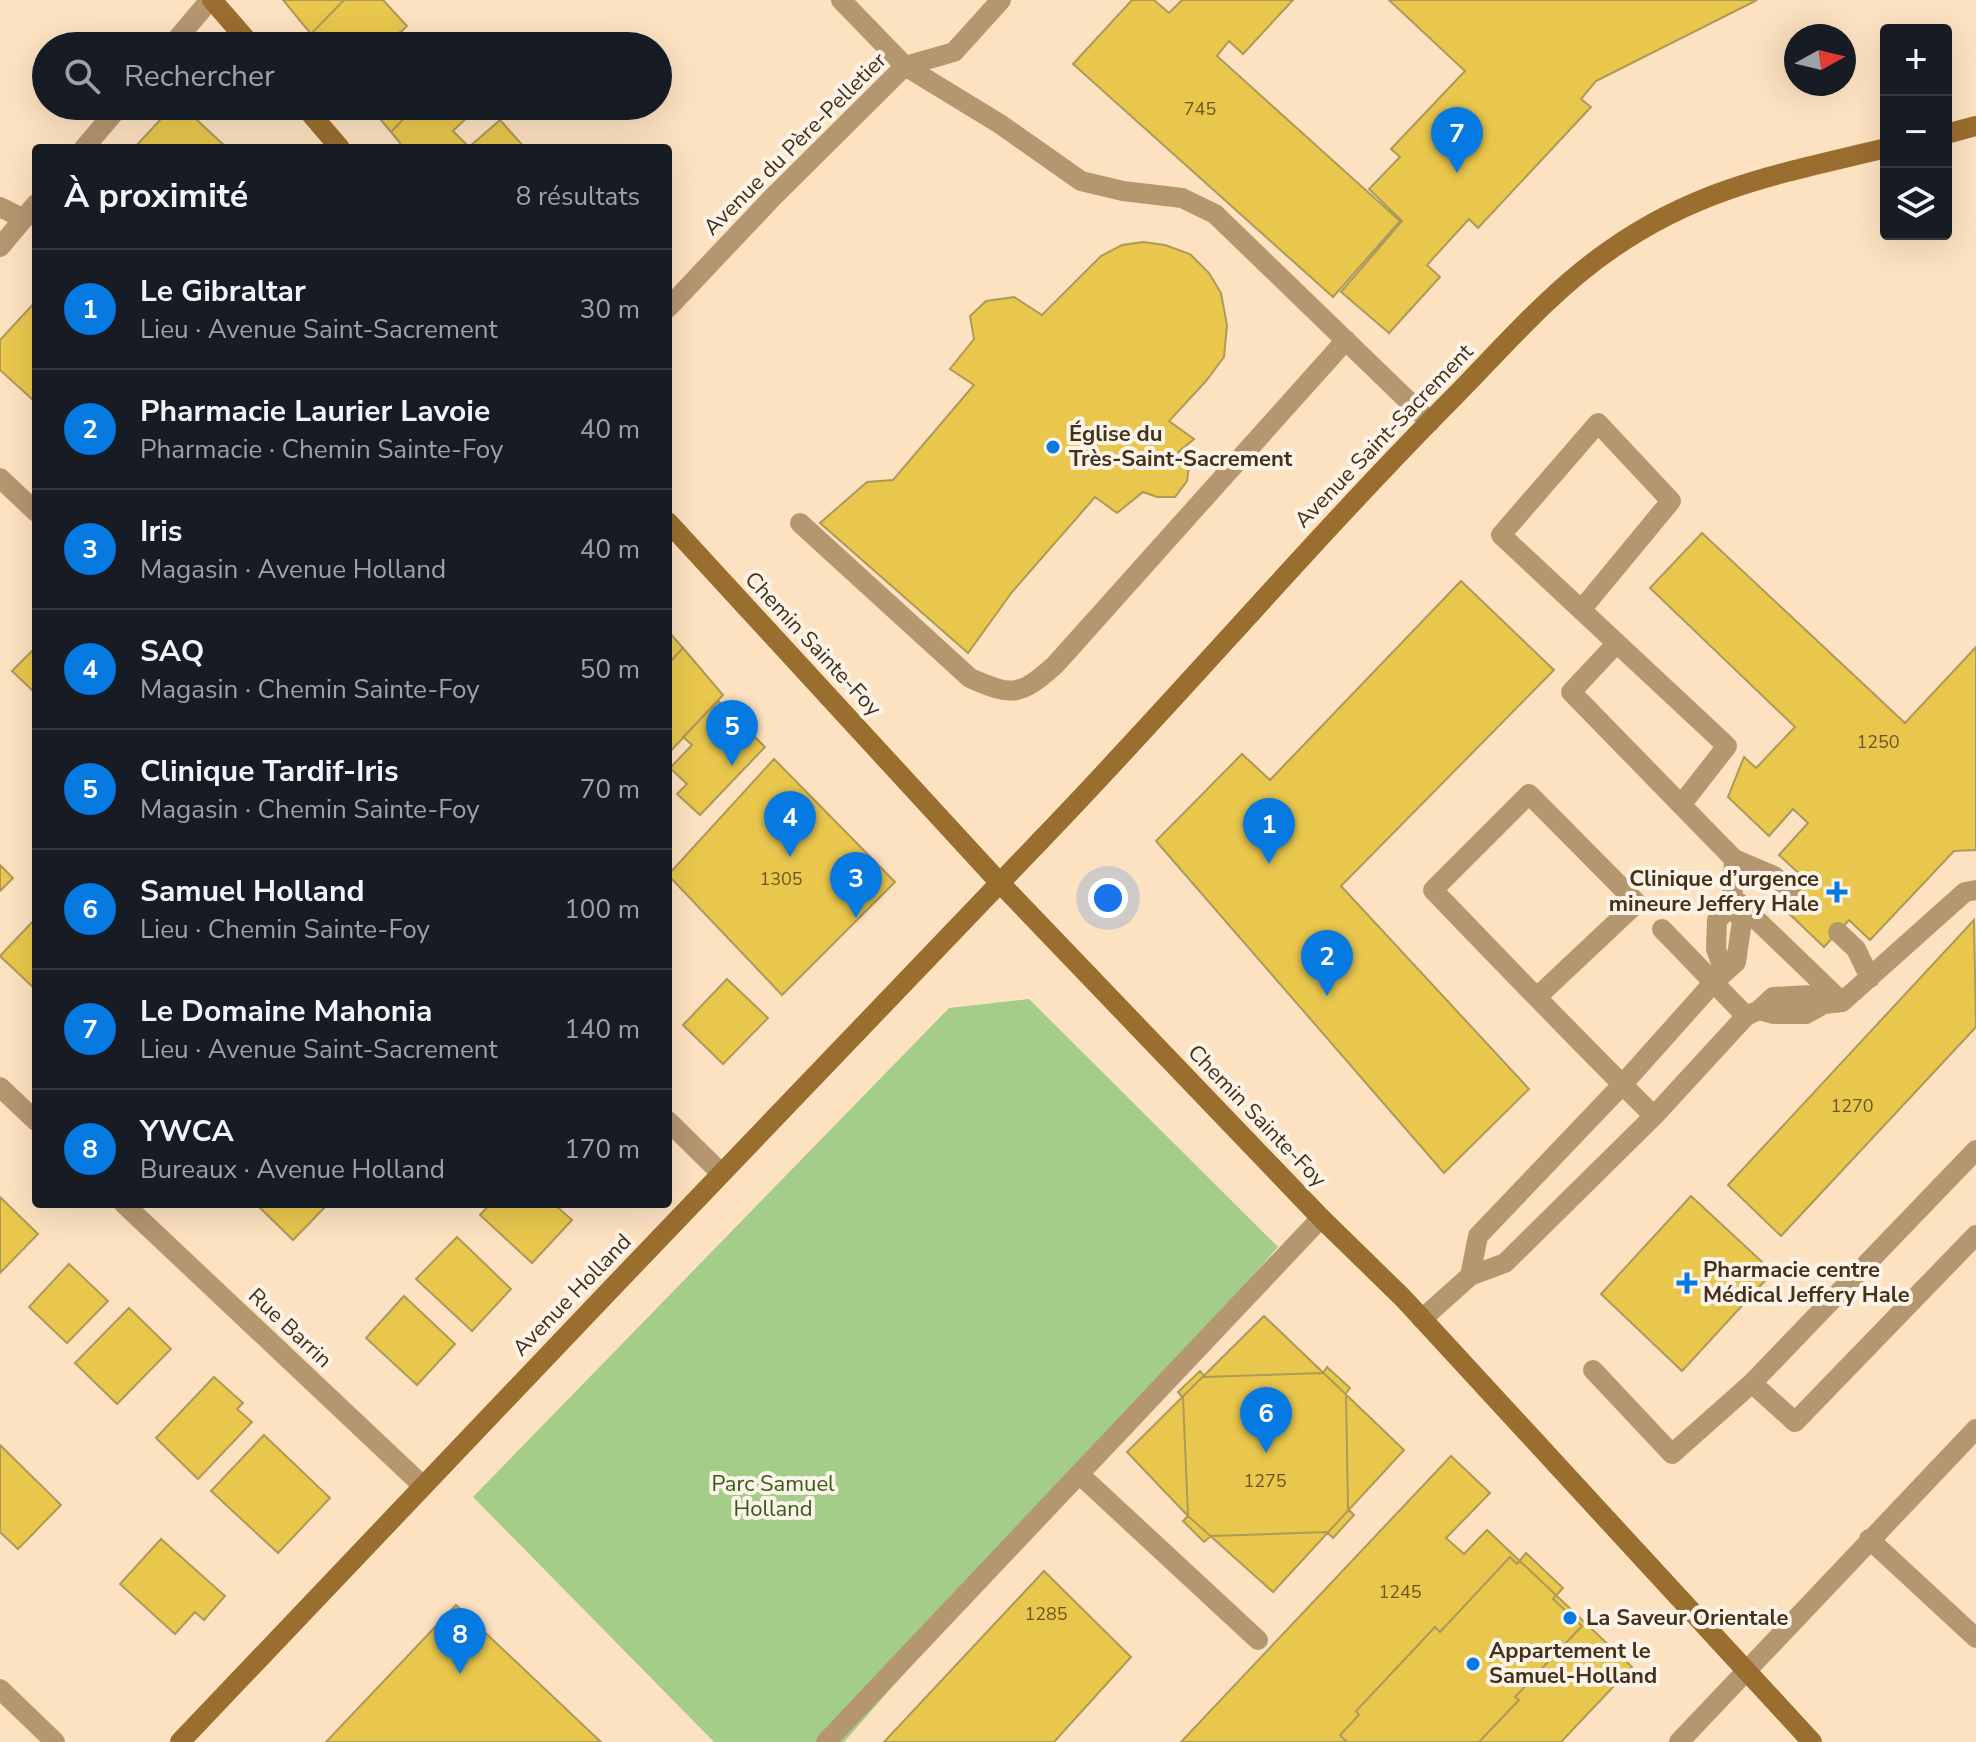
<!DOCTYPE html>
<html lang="fr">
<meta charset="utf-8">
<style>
body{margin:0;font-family:"Nunito Sans",sans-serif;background:#242831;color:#f1f3f6}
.controls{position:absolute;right:24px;top:24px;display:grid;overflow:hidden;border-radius:8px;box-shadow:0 8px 32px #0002}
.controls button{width:72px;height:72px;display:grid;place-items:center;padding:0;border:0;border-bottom:2px solid #363941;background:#171b24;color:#f1f3f6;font:40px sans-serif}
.compass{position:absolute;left:1784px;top:24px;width:72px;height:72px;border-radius:50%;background:#171b24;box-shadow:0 8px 32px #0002;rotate:82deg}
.you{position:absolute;left:1108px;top:898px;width:28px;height:28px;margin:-20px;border:6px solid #fff;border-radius:50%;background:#1a73e8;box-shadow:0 0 0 12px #1a73e833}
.badge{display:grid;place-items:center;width:52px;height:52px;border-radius:50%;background:#067ae1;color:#fff;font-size:26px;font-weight:700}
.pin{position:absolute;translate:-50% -66px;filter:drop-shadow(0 2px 4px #0008)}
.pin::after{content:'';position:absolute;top:42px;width:28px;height:24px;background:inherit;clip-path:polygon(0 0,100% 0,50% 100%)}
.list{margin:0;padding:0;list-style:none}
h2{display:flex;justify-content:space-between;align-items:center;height:104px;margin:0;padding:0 32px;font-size:34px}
h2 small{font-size:26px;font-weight:400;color:#9ea1a6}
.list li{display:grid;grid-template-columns:52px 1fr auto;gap:24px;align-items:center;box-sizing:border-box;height:120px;padding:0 32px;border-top:2px solid #363941}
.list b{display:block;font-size:30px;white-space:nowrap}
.list p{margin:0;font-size:26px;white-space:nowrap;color:#9ea1a6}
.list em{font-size:26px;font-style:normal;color:#9ea1a6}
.icon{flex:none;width:44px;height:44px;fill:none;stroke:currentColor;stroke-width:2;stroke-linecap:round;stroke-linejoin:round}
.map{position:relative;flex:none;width:1976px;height:1742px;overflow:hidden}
.search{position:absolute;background:#171b24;box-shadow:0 8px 32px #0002;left:32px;top:32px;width:640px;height:88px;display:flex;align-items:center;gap:20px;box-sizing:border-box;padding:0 28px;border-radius:44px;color:#9ea1a6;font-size:30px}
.panel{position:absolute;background:#171b24;box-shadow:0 8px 32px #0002;left:32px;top:144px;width:640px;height:1064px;border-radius:8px}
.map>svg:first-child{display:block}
</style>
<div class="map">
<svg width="1976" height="1742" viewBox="0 0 1976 1742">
<rect width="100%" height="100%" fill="#fde2c1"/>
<path fill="#a3cd88" d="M 1029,999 L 1278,1247 L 844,1742 L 714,1742 L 473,1497 L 949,1008 Z"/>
<path fill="#e9c74d" stroke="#ad9958" stroke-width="2" d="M 283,0 L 344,0 L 311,34 Z
M 344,0 L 383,0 L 407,26 L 387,46 L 316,46 L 308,37 Z
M 1132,0 L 1154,0 L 1169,13 L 1182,0 L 1293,0 L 1243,54 L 1229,41 L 1217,56 L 1400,221 L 1333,297 L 1073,64 Z
M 1389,0 L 1757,0 L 1596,81 L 1581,99 L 1591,107 L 1478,228 L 1469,219 L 1427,265 L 1440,277 L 1389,333 L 1341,292 L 1402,221 L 1369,189 L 1400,157 L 1391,149 L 1465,71 Z
M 401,31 L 414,46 L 387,46 Z
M 173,106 L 182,106 L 227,148 L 134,148 Z
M 369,106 L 416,106 L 391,132 Z
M 416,106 L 479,106 L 453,131 L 469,147 L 404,148 L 391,132 Z
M 500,120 L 525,148 L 468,148 L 469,147 Z
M 1143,242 L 1165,245 L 1190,254 L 1209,273 L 1221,293 L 1227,325 L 1224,357 L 1206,381 L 1169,421 L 1194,439 L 1176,454 L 1189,466 L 1187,481 L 1175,497 L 1157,497 L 1143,492 L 1117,513 L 1095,497 L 1012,592 L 968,653 L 820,523 L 867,482 L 893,480 L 974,385 L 950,369 L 974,339 L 970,316 L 986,301 L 1014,297 L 1042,315 L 1101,256 L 1122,245 Z
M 36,301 L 36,396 L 33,400 L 0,370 L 0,340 Z
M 1702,533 L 1905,723 L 1976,647 L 1976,850 L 1954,851 L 1870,940 L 1849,920 L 1824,947 L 1779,904 L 1803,877 L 1779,855 L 1808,823 L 1793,809 L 1769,836 L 1728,797 L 1744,757 L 1756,768 L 1795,727 L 1650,588 Z
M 1461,581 L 1554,670 L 1341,886 L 1529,1089 L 1444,1173 L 1156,841 L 1242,754 L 1270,780 Z
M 668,631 L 683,648 L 668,664 Z
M 36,647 L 36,694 L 12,671 Z
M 683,648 L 723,695 L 668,754 L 668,664 Z
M 718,701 L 765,747 L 700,815 L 677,794 L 687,784 L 670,768 L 692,745 L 683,737 Z
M 774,759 L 895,882 L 782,995 L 668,875 Z
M 0,865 L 13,878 L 0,891 Z
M 36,918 L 36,990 L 0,956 Z
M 1974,920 L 1976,1027 L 1781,1236 L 1728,1185 Z
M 727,979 L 768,1018 L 723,1064 L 683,1025 Z
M 1691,1196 L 1773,1272 L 1682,1371 L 1601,1294 Z
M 0,1197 L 38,1234 L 0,1273 Z
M 256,1204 L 328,1204 L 293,1240 Z
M 490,1204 L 554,1204 L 572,1220 L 532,1263 L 480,1215 Z
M 457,1237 L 511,1289 L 472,1331 L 416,1279 Z
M 69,1264 L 108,1301 L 67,1343 L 29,1307 Z
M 404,1296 L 455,1344 L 417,1385 L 366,1338 Z
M 129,1308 L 171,1349 L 117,1404 L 75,1363 Z
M 1264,1316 L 1404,1450 L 1273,1592 L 1188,1516 L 1127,1452 Z
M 1327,1367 L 1350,1388 L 1346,1393 L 1348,1509 L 1354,1515 L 1333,1538 L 1327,1532 L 1211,1536 L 1204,1542 L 1183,1521 L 1188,1516 L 1183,1398 L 1178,1392 L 1200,1371 L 1205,1377 L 1323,1373 Z
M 214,1377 L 243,1403 L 237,1409 L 252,1422 L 198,1479 L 156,1438 Z
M 264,1435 L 330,1498 L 278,1553 L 211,1491 Z
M 0,1445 L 61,1505 L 18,1549 L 0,1532 Z
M 1451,1456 L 1490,1493 L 1446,1538 L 1464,1554 L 1487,1530 L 1632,1667 L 1561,1742 L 1181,1742 Z
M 161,1539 L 225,1596 L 204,1620 L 195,1612 L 175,1634 L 120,1584 Z
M 1526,1553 L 1563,1588 L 1553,1599 L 1582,1626 L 1515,1697 L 1519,1700 L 1479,1742 L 1347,1742 L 1340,1735 L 1359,1715 L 1356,1711 L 1435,1627 L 1440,1632 L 1510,1557 L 1517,1564 Z
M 1044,1571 L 1131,1657 L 1054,1742 L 884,1742 Z
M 456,1605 L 601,1742 L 326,1742 Z"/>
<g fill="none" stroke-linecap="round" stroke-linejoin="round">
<path stroke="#b4966f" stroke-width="20" d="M 171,46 L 210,0
M 905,66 L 1000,124 L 1081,181 L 1123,191 L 1182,198 L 1215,214 L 1430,422
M 84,148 L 120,106
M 0,207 L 24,219
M 0,247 L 36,204
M 800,523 L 970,678 C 1013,697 1020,696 1055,665 L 1346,340
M 1581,610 L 1671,501 L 1598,423 L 1501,535 L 1727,746 L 1681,805
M 1734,859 L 1774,876 L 1791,890
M 1738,902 L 1842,1002
M 1662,929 L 1746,1016
M 1838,932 L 1856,949 L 1870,978
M 1724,972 L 1716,949 L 1717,920 L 1732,906
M 1537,997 L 1637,903 L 1529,794 L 1433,890 C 1506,966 1579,1042 1654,1116
M 1759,1010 L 1773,1014 L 1806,1014 L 1824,1004 L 1842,1002 L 1965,892 L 1976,890
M 1976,1150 L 1752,1383 L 1795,1422 L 1976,1235
M 1470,1276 L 1478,1236 L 1622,1085 L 1714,982 L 1736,962 L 1742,921 L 1732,906 L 1734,859 L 1571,692 L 1617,643
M 1422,1319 L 1470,1276 L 1505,1263 L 1654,1116 L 1746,1016 L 1759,1010 L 1773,997 L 1811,995 L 1824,1004
M 1593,1370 L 1672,1454 L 1752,1383
M 1079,1474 L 1258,1640
M 1869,1539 L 1976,1638
M 826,1742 L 1321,1218"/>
<path stroke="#b4966f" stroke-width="20" d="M 841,0 L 905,66
M 668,308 L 772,198 L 905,66 L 954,52 L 1001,0
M 0,478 L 36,512
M 0,1087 L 36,1121
M 668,1121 L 721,1173
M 124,1204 L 423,1486
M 0,1689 L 55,1742
M 1679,1742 L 1976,1429"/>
<path stroke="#9a6e2f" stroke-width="20" d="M 212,0 L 252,46
M 304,106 L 340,148
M 1946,134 L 1976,126
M 668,522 L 999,882 L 1321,1218 L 1403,1298 L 1812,1742
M 180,1742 C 466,1441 753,1139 1041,840 C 1179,697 1307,546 1446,405 C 1498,353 1549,292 1610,250 C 1699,187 1783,173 1886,148"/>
</g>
<g fill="#067ae1" stroke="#fcf3e8" stroke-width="3">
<circle cx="1053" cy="447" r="8"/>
<path d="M1833 880h8v8h8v8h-8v8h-8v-8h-8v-8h8z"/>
<path d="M1683 1271h8v8h8v8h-8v8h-8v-8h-8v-8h8z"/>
<circle cx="1570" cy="1618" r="8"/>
<circle cx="1473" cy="1664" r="8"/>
</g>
<g text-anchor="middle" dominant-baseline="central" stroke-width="8" stroke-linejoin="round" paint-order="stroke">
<g font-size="18" fill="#6c5627">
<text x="1200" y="109">745</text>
<text x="1878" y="742">1250</text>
<text x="781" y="879">1305</text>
<text x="1852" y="1106">1270</text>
<text x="1265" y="1481">1275</text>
<text x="1400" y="1592">1245</text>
<text x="1046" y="1614">1285</text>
</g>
<g font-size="22" fill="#43311a" stroke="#fcf3e8">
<text transform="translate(795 144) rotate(-45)">Avenue du Père-Pelletier</text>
<text transform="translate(1384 436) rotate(-46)">Avenue Saint-Sacrement</text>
<text transform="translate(813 644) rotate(47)">Chemin Sainte-Foy</text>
<text transform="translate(1257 1116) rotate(46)">Chemin Sainte-Foy</text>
<text transform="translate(572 1295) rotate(-46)">Avenue Holland</text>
<text transform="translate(290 1328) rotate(43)">Rue Barrin</text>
</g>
<g font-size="22" font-weight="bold" fill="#43311a" stroke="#fcf3e8" text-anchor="start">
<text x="1069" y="434">Église du<tspan x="1069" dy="25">Très-Saint-Sacrement</tspan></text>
<text x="1819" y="879" text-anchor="end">Clinique d’urgence<tspan x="1819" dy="25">mineure Jeffery Hale</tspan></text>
<text x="1703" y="1270">Pharmacie centre<tspan x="1703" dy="25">Médical Jeffery Hale</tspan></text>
<text x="1586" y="1618">La Saveur Orientale</text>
<text x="1489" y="1651">Appartement le<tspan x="1489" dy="25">Samuel-Holland</tspan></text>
</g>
<g font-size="22" fill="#365a17" stroke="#fcf3e8">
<text x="773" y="1484">Parc Samuel<tspan x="773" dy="25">Holland</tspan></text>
</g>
</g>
</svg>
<div class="controls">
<button>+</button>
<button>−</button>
<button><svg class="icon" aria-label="layers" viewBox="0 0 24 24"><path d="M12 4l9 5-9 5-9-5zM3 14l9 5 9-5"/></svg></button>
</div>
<svg class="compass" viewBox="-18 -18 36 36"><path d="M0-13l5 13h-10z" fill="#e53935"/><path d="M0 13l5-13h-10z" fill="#9ea1a6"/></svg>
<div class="you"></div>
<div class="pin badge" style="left:1269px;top:864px">1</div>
<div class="pin badge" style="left:1327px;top:996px">2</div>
<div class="pin badge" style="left:856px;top:918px">3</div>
<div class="pin badge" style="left:790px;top:857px">4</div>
<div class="pin badge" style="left:732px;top:766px">5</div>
<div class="pin badge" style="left:1266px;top:1453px">6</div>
<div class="pin badge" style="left:1457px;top:173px">7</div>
<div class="pin badge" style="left:460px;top:1674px">8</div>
<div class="search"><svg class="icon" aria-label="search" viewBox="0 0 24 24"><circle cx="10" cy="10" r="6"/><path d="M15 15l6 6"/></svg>Rechercher</div>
<section class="panel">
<h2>À proximité<small>8 résultats</small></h2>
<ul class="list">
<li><span class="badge">1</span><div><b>Le Gibraltar</b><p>Lieu · Avenue Saint-Sacrement</p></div><em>30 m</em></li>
<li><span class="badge">2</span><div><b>Pharmacie Laurier Lavoie</b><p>Pharmacie · Chemin Sainte-Foy</p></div><em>40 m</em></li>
<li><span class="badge">3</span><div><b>Iris</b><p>Magasin · Avenue Holland</p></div><em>40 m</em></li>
<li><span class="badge">4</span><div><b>SAQ</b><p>Magasin · Chemin Sainte-Foy</p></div><em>50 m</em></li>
<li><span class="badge">5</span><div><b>Clinique Tardif-Iris</b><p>Magasin · Chemin Sainte-Foy</p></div><em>70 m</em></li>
<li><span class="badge">6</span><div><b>Samuel Holland</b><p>Lieu · Chemin Sainte-Foy</p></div><em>100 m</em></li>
<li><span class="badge">7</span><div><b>Le Domaine Mahonia</b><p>Lieu · Avenue Saint-Sacrement</p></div><em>140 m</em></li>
<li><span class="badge">8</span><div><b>YWCA</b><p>Bureaux · Avenue Holland</p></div><em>170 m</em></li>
</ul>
</section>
</div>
